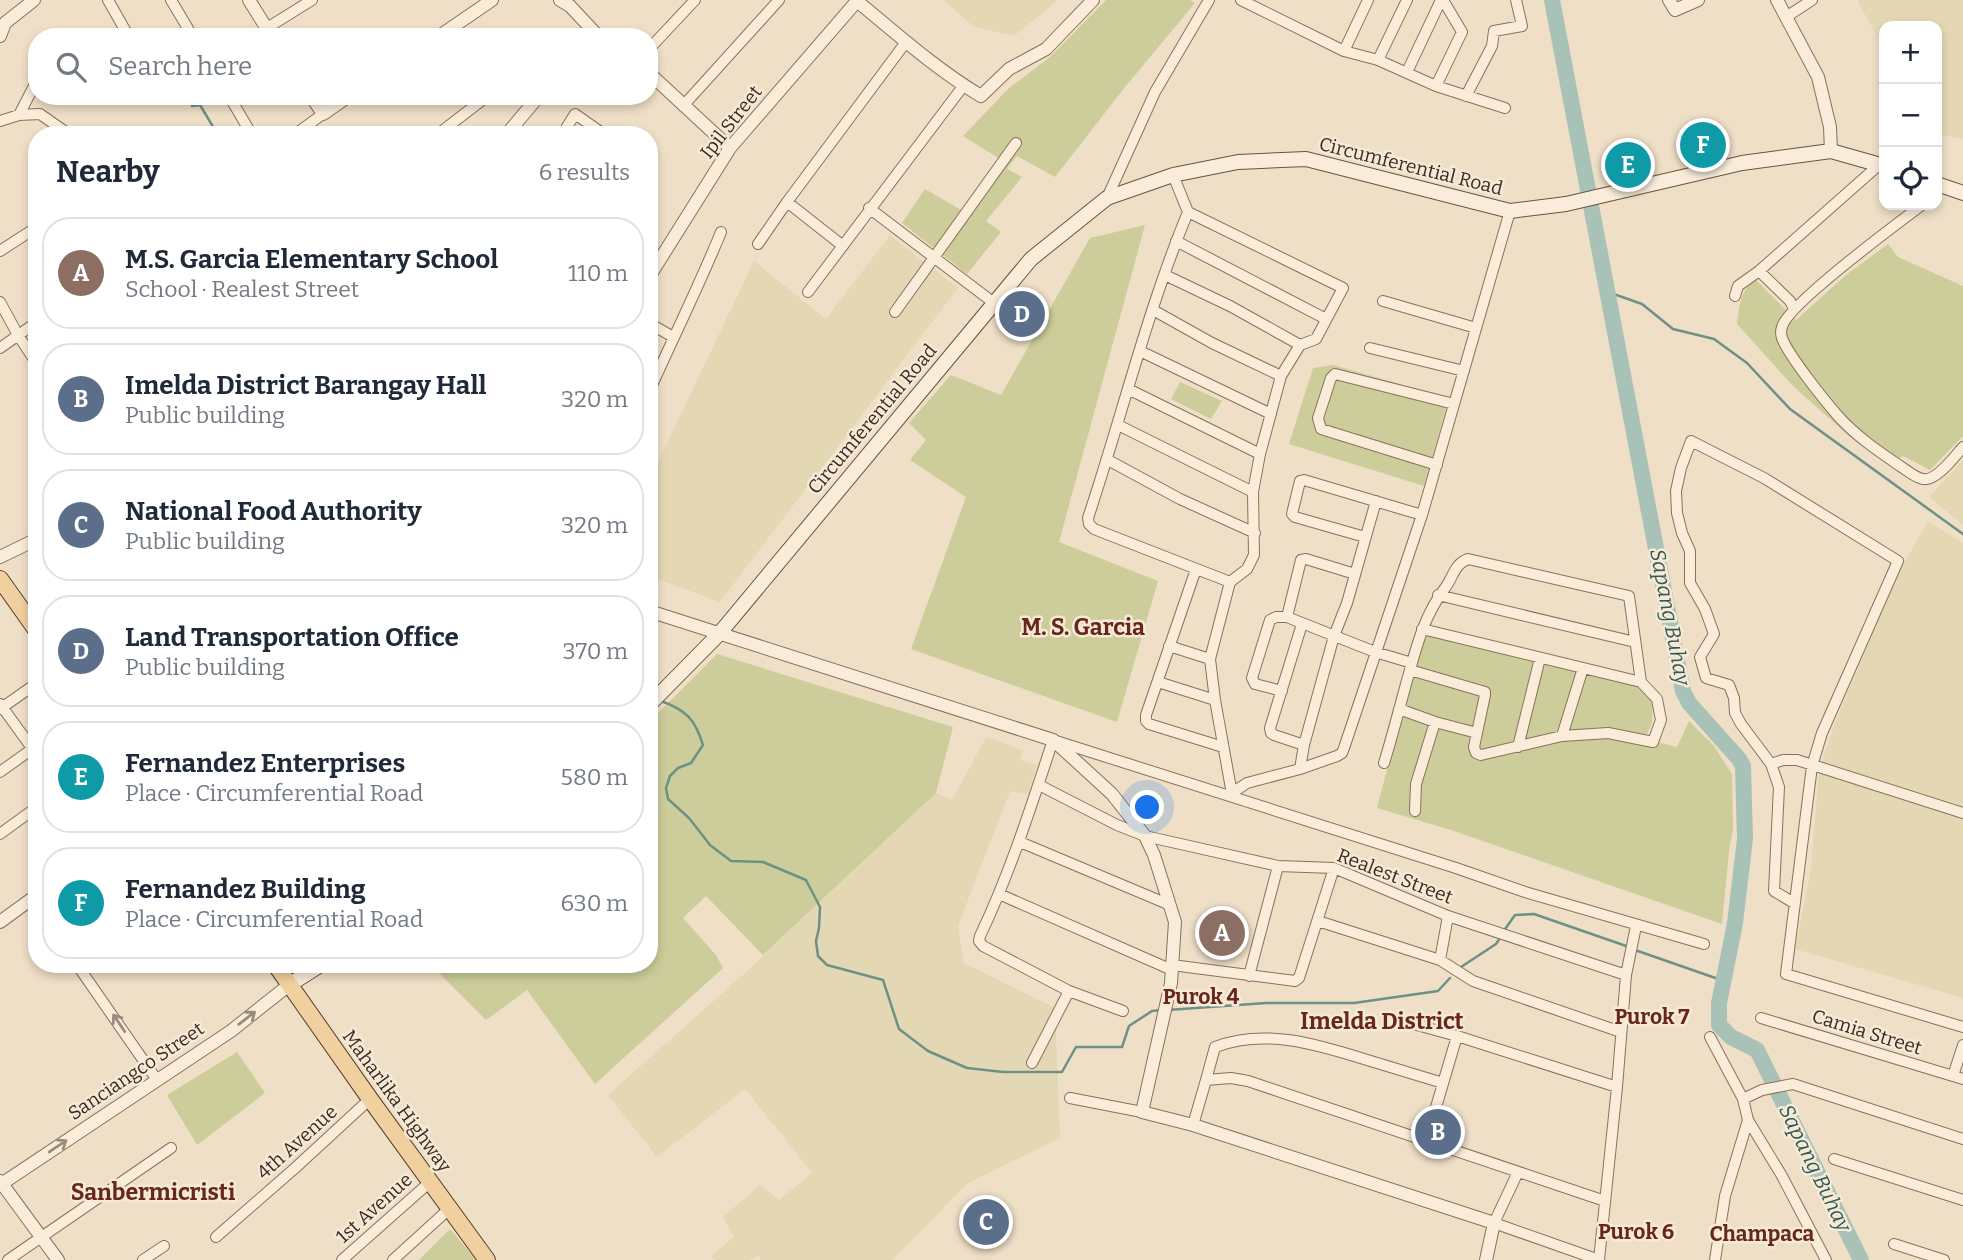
<!DOCTYPE html>
<meta charset="utf-8">
<style>
body{margin:0;font-family:Bitter,serif;background:#f6f6f7;color:#1f2937}
.controls{position:absolute;right:21px;top:21px;display:grid;overflow:hidden;border-radius:14px;box-shadow:0 4px 10px #0003}
.controls button{width:63px;height:63px;display:grid;place-items:center;padding:0;border:0;border-bottom:2px solid #e0e1e3;background:#fff;color:#1f2937;font:35px sans-serif}
.you{position:absolute;left:1148px;top:808px;width:24px;height:24px;margin:-18px;border:5px solid #fff;border-radius:50%;background:#1a73e8;box-shadow:0 0 0 10px #1a73e833}
.badge{display:grid;place-items:center;width:46px;height:46px;border-radius:50%;background:#9a2c36;color:#fff;font-size:23px;font-weight:700}
.pin{position:absolute;translate:-50% -50%;border:4px solid #fff;box-shadow:0 2px 7px #0006}
.list{margin:0;padding:0;list-style:none}
h2{display:flex;justify-content:space-between;align-items:center;height:91px;margin:0;padding:0 28px;font-size:30px}
h2 small{font-size:23px;font-weight:400;color:#747a83}
.list li{display:grid;grid-template-columns:46px 1fr auto;gap:21px;align-items:center;box-sizing:border-box;height:112px;margin:0 14px 14px;padding:0 14px;border:2px solid #e0e1e3;border-radius:28px}
.list b{display:block;font-size:26px;white-space:nowrap}
.list p{margin:0;font-size:23px;white-space:nowrap;color:#747a83}
.list em{font-size:23px;font-style:normal;color:#747a83}
.icon{flex:none;width:38px;height:38px;fill:none;stroke:currentColor;stroke-width:2;stroke-linecap:round;stroke-linejoin:round}
.map{position:relative;flex:none;width:1963px;height:1260px;overflow:hidden}
.search{position:absolute;background:#fff;box-shadow:0 4px 10px #0003;left:28px;top:28px;width:630px;height:77px;display:flex;align-items:center;gap:18px;box-sizing:border-box;padding:0 24px;border-radius:28px;color:#747a83;font-size:26px}
.panel{position:absolute;background:#fff;box-shadow:0 4px 10px #0003;left:28px;top:126px;width:630px;height:847px;border-radius:28px}
.map>svg:first-child{display:block}
</style>
<div class="map">
<svg width="1963" height="1260" viewBox="0 0 1963 1260">
<rect width="100%" height="100%" fill="#efdfc7"/>
<path fill="#e4d8b4" d="M 943,0 L 1058,0 L 1014,36 L 974,27 Z
M 1857,0 L 1963,0 L 1963,139 L 1937,134 L 1937,26 L 1884,26 L 1884,49 Z
M 890,235 L 958,288 L 720,602 L 649,576 L 649,481 L 754,261 L 826,319 Z
M 1963,460 L 1963,525 L 1929,497 Z
M 1928,521 L 1963,543 L 1963,998 L 1795,949 L 1811,869 L 1819,769 L 1838,715 L 1884,606 L 1898,574 Z
M 986,737 L 1023,750 L 1020,760 L 1037,765 L 1028,794 L 1010,791 L 958,926 L 964,963 L 1055,1008 L 1060,1138 L 968,1183 L 892,1260 L 760,1260 L 759,1255 L 750,1260 L 716,1260 L 711,1256 L 734,1237 L 723,1217 L 760,1185 L 779,1200 L 812,1173 L 745,1089 L 657,1157 L 608,1095 L 747,971 L 936,793 L 952,800 Z"/>
<path fill="#cccd9a" d="M 1106,0 L 1190,0 L 1195,3 L 1125,87 L 1055,177 L 1017,156 L 1007,169 L 1022,177 L 986,221 L 1001,232 L 967,274 L 902,223 L 925,189 L 963,211 L 1000,159 L 963,136 L 1009,88 L 1050,57 Z
M 1145,225 L 1059,542 L 1158,581 L 1117,722 L 911,649 L 966,497 L 910,460 L 926,440 L 909,423 L 951,375 L 1001,395 L 1090,238 Z
M 1888,244 L 1898,257 L 1963,286 L 1963,436 L 1930,470 L 1903,456 L 1890,465 L 1849,436 L 1793,386 L 1737,324 C 1740,304 1739,292 1756,280 L 1796,320 L 1846,275 Z
M 1333,365 L 1449,398 L 1424,486 L 1289,444 L 1313,368 Z
M 1180,382 L 1222,401 L 1211,419 L 1171,399 Z
M 1428,634 L 1640,685 L 1653,704 L 1652,723 L 1645,739 L 1677,747 L 1689,721 L 1714,746 L 1732,774 L 1733,829 L 1729,851 L 1722,924 L 1454,831 L 1377,808 L 1414,666 Z
M 717,654 L 953,727 L 936,793 L 763,955 L 706,896 L 683,918 L 716,955 L 723,968 L 595,1084 L 527,990 L 486,1020 L 430,964 L 649,964 L 649,722 Z
M 237,1052 L 265,1093 L 197,1145 L 167,1095 Z
M 450,1229 L 476,1260 L 419,1260 Z"/>
<g fill="none" stroke-linecap="round" stroke-linejoin="round">
<path stroke="#6e9185" stroke-width="2.5" d="M 192,106 L 200,105 L 218,135
M 1608,292 L 1642,304 L 1673,329 L 1714,339 L 1747,363 L 1790,409 L 1963,534
M 649,683 L 655,692
M 661,701 C 686,710 695,719 703,745 L 691,763 L 678,768 L 670,776 L 666,788 L 668,799 L 689,818 L 710,845 L 731,861 L 763,862 L 806,880 L 820,907 L 819,928 L 816,941 L 818,956 L 827,965 L 883,980 L 899,1029 L 928,1051 L 967,1068 L 1003,1072 L 1062,1072 L 1076,1047 L 1122,1047 L 1129,1026 L 1152,1011 L 1161,1010
M 1503,932 L 1515,915 L 1534,914 L 1629,947
M 1635,950 L 1724,981
M 1461,967 L 1496,944 L 1500,938
M 1168,1010 L 1266,1003 L 1354,1003 L 1438,991 L 1450,978"/>
<path stroke="#a8c2b8" stroke-width="16" d="M 1552,0 L 1683,691 L 1689,703 L 1739,759 L 1743,766 L 1745,839 L 1735,923 L 1719,1003 L 1719,1025 L 1731,1037 L 1757,1050 L 1861,1260"/>
<defs>
<path id="minor" d="M 108,0 L 129,37
M 171,0 L 193,37
M 1241,0 L 1344,51 L 1378,60 L 1436,86 L 1505,108
M 1786,17 L 1812,0
M 267,28 L 312,0
M 649,49 L 695,0
M 1344,51 L 1368,0
M 1378,60 L 1407,0
M 1407,72 L 1441,0
M 1436,86 L 1462,32 L 1443,0
M 229,96 L 252,135
M 1466,96 L 1492,46 L 1494,31 L 1522,26 L 1516,0
M 683,106 L 779,0
M 19,115 L 37,80
M 0,121 L 19,115 L 40,114 L 70,135
M 294,135 L 323,114
M 437,135 L 481,101
M 562,135 L 575,114 L 605,135
M 1173,175 L 1188,212 L 1343,288 L 1316,339 L 1300,345 L 1281,376 L 1260,454 L 1253,492 L 1254,555 L 1247,569 L 1230,582 L 1210,659 L 1215,700 L 1232,794
M 1107,198 L 1155,92 L 1209,0
M 787,202 L 843,246
M 1922,205 C 1898,223 1787,305 1782,327 C 1781,330 1781,335 1782,338 C 1788,355 1825,401 1838,416 C 1856,436 1878,451 1900,466 C 1907,470 1915,478 1923,479 C 1936,482 1955,456 1963,447
M 869,208 L 994,303
M 1188,212 C 1147,311 1122,416 1088,518 L 1089,524 L 1094,529 L 1230,582
M 1176,241 L 1326,319
M 758,244 L 787,202 L 906,42
M 0,251 L 37,227
M 1759,271 L 1790,301 L 1794,309
M 1165,275 L 1230,306 L 1300,345
M 808,292 L 964,85
M 1735,296 L 1738,286 L 1759,271 L 1880,164
M 1383,301 L 1476,328
M 0,302 L 18,335 L 37,364
M 1153,310 L 1212,343 L 1281,376
M 895,312 L 1016,143
M 649,323 L 673,337
M 0,348 L 37,322
M 1370,348 L 1464,371
M 1140,351 L 1271,414
M 1128,389 L 1260,454
M 649,392 C 673,338 699,286 721,232
M 1118,425 L 1253,492
M 1108,460 L 1180,499 L 1255,533
M 1437,465 L 1321,429 L 1318,418 L 1331,378 L 1335,374 L 1454,404
M 1365,537 L 1295,517 L 1292,514 L 1300,481 L 1304,480 L 1422,515
M 1196,569 L 1146,715 L 1146,721 L 1149,724 L 1223,747
M 1438,595 L 1635,642
M 1287,617 L 1301,560 L 1306,559 L 1355,574
M 1302,624 L 1270,728 L 1271,733 L 1274,735 L 1304,745
M 1422,629 L 1641,682
M 1169,646 L 1210,659
M 1158,682 L 1215,700
M 1282,691 L 1255,684 L 1252,678 L 1270,620 L 1276,617 L 1287,617 L 1375,652 L 1412,663
M 0,704 L 37,755
M 0,709 L 37,683
M 1399,709 L 1435,722 L 1477,733
M 1562,736 L 1583,668
M 1518,747 L 1540,658
M 1384,763 C 1392,737 1399,710 1406,684 C 1416,649 1423,617 1445,588 C 1453,578 1454,564 1468,559 L 1629,596 L 1641,682 L 1657,699 L 1661,720 L 1653,742 L 1608,733 L 1562,736 L 1481,755 L 1476,753 L 1474,747 L 1485,695 L 1485,692 L 1410,670
M 1771,764 L 1783,760 L 1797,760 L 1963,813
M 1300,769 L 1304,745 L 1334,636 L 1347,603 L 1376,501
M 0,772 L 32,749
M 1039,785 L 1117,825 L 1145,836 L 1278,866 L 1334,868 L 1448,916 L 1626,975
M 1229,795 L 1247,783 L 1300,769 L 1337,756 L 1342,753 L 1344,748 L 1422,515 L 1510,211
M 1415,811 L 1416,784 L 1435,722
M 0,834 L 37,807
M 1020,842 L 1170,905
M 999,894 L 1172,970
M 1794,903 L 1774,891 L 1779,787 L 1771,764 L 1741,724 L 1735,713 L 1734,698 L 1729,685 L 1706,678 L 1700,657 L 1714,634 L 1705,609 L 1690,583 L 1690,551 L 1682,533 L 1677,513 L 1676,491 L 1681,468 L 1691,441 L 1764,478 L 1898,561 L 1822,733 L 1812,766 L 1786,974 L 1963,1027
M 1318,921 L 1440,960 L 1473,981 L 1621,1032
M 1440,960 L 1448,916
M 83,964 L 80,969 L 157,1080
M 1172,965 L 1295,981 L 1299,978 L 1334,868
M 1249,976 L 1278,866
M 1123,1011 L 1069,991 L 983,946 L 979,941 L 980,936 C 1010,873 1031,807 1053,740 L 1456,868 L 1525,892 L 1704,944
M 1761,1018 L 1963,1079
M 1399,1020 L 1457,1036 L 1617,1087
M 1710,1037 L 1743,1099 L 1748,1120 L 1725,1196 L 1715,1260
M 1032,1063 L 1069,991
M 1953,1076 L 1963,1045
M 1206,1080 L 1215,1047 C 1264,1028 1316,1044 1364,1059 C 1390,1067 1416,1075 1443,1083
M 1070,1098 L 1142,1112
M 1743,1099 L 1762,1090 L 1793,1084 L 1963,1139
M 1748,1120 L 1782,1176 L 1826,1260
M 1193,1125 L 1206,1080 L 1231,1078 L 1248,1081 L 1605,1201
M 1426,1141 L 1457,1036
M 1834,1159 L 1963,1200
M 1518,1172 L 1494,1223 L 1599,1260
M 216,1237 L 294,1169 L 370,1099
M 1894,1244 L 1944,1260
M 8,1260 L 171,1148
M 143,1260 L 164,1246
M 342,1260 L 430,1182
M 393,1260 L 449,1209
M 1599,1260 L 1617,1087 L 1626,975 L 1636,926"/>
<path id="tertiary" d="M 249,0 L 272,37
M 560,0 L 570,6 L 599,37
M 1669,0 L 1675,10 L 1698,0
M 1777,0 L 1818,77 L 1830,127 L 1831,151
M 0,36 L 5,23 L 34,0
M 438,37 L 492,0
M 649,73 L 730,148
M 311,96 L 323,114 L 349,96
M 506,135 L 539,96
M 649,277 L 730,148 L 857,1 C 897,34 936,69 981,96 L 1009,69 L 1046,49 L 1093,0
M 0,557 L 37,539
M 649,611 L 1053,740 L 1112,794 L 1145,836 L 1154,855 L 1175,922 L 1171,983 L 1142,1112 L 1193,1125 L 1494,1223 L 1486,1260
M 0,922 L 37,895
M 0,1181 L 58,1260
M 0,1185 L 231,1031 L 289,985"/>
<path id="secondary" d="M 1937,184 L 1963,193
M 649,705 L 719,634 L 1031,259 L 1107,198 L 1173,175 L 1238,162 L 1306,159 L 1510,211 L 1566,204 L 1742,163 L 1831,151 L 1884,166
M 289,985 L 322,964"/>
<path id="primary" d="M 0,579 L 37,631
M 275,964 L 370,1099 L 487,1260"/>
</defs>
<use href="#minor" stroke="#8a705c" stroke-width="12"/>
<use href="#tertiary" stroke="#8a705c" stroke-width="14"/>
<use href="#secondary" stroke="#6c523f" stroke-width="16"/>
<use href="#primary" stroke="#583f30" stroke-width="18"/>
<use href="#minor" stroke="#f9edda" stroke-width="10"/>
<use href="#tertiary" stroke="#f9edda" stroke-width="12"/>
<use href="#secondary" stroke="#f9edda" stroke-width="14"/>
<use href="#primary" stroke="#f1d09f" stroke-width="16"/>
</g>
<defs><path id="oneway-shaft" d="M-6 0H5M1.5-3L5.5 0L1.5 3" fill="none" stroke-width="1.6" stroke-linecap="round" stroke-linejoin="round" transform="scale(1.75)"/></defs>
<g stroke="#9a8c7d">
<use href="#oneway-shaft" transform="translate(247 1018) rotate(-38)"/>
<use href="#oneway-shaft" transform="translate(119 1023) rotate(-124)"/>
<use href="#oneway-shaft" transform="translate(58 1146) rotate(-34)"/>
</g>
<g text-anchor="middle" dominant-baseline="central" stroke-width="5" stroke-linejoin="round" paint-order="stroke">
<g font-size="19" fill="#3b2a20" stroke="#f6ead6">
<text transform="translate(731 122) rotate(-52)">Ipil Street</text>
<text transform="translate(1411 166) rotate(14)">Circumferential Road</text>
<text transform="translate(872 419) rotate(-50)">Circumferential Road</text>
<text transform="translate(1395 876) rotate(21)">Realest Street</text>
<text transform="translate(1867 1032) rotate(17)">Camia Street</text>
<text transform="translate(136 1071) rotate(-34)">Sanciangco Street</text>
<text transform="translate(397 1101) rotate(54)">Maharlika Highway</text>
<text transform="translate(297 1142) rotate(-42)">4th Avenue</text>
<text transform="translate(374 1208) rotate(-42)">1st Avenue</text>
</g>
<g font-size="21" font-style="italic" fill="#2f5a54" stroke="#f6ead6">
<text transform="translate(1670 617) rotate(79)">Sapang Buhay</text>
<text transform="translate(1815 1168) rotate(64)">Sapang Buhay</text>
</g>
<g font-size="21" font-weight="bold" fill="#67271f" stroke="#f6ead6">
<text x="1201" y="997">Purok 4</text>
<text x="1652" y="1017">Purok 7</text>
<text x="1636" y="1232">Purok 6</text>
<text x="1762" y="1234">Champaca</text>
</g>
<g font-size="23" font-weight="bold" fill="#67271f" stroke="#f6ead6">
<text x="1083" y="627">M. S. Garcia</text>
<text x="1382" y="1021">Imelda District</text>
<text x="153" y="1192">Sanbermicristi</text>
</g>
</g>
</svg>
<div class="controls">
<button>+</button>
<button>−</button>
<button><svg class="icon" aria-label="locate" viewBox="0 0 24 24"><circle cx="12" cy="12" r="6"/><path d="M12 2v4M12 18v4M2 12h4M18 12h4"/></svg></button>
</div>
<div class="you"></div>
<div class="pin badge" style="left:1222px;top:933px;background:#8d6e63">A</div>
<div class="pin badge" style="left:1438px;top:1132px;background:#5c6f8a">B</div>
<div class="pin badge" style="left:986px;top:1222px;background:#5c6f8a">C</div>
<div class="pin badge" style="left:1022px;top:314px;background:#5c6f8a">D</div>
<div class="pin badge" style="left:1628px;top:165px;background:#0f9aa8">E</div>
<div class="pin badge" style="left:1703px;top:145px;background:#0f9aa8">F</div>
<div class="search"><svg class="icon" aria-label="search" viewBox="0 0 24 24"><circle cx="10" cy="10" r="6"/><path d="M15 15l6 6"/></svg>Search here</div>
<section class="panel">
<h2>Nearby<small>6 results</small></h2>
<ul class="list">
<li><span class="badge" style="background:#8d6e63">A</span><div><b>M.S. Garcia Elementary School</b><p>School · Realest Street</p></div><em>110 m</em></li>
<li><span class="badge" style="background:#5c6f8a">B</span><div><b>Imelda District Barangay Hall</b><p>Public building</p></div><em>320 m</em></li>
<li><span class="badge" style="background:#5c6f8a">C</span><div><b>National Food Authority</b><p>Public building</p></div><em>320 m</em></li>
<li><span class="badge" style="background:#5c6f8a">D</span><div><b>Land Transportation Office</b><p>Public building</p></div><em>370 m</em></li>
<li><span class="badge" style="background:#0f9aa8">E</span><div><b>Fernandez Enterprises</b><p>Place · Circumferential Road</p></div><em>580 m</em></li>
<li><span class="badge" style="background:#0f9aa8">F</span><div><b>Fernandez Building</b><p>Place · Circumferential Road</p></div><em>630 m</em></li>
</ul>
</section>
</div>
